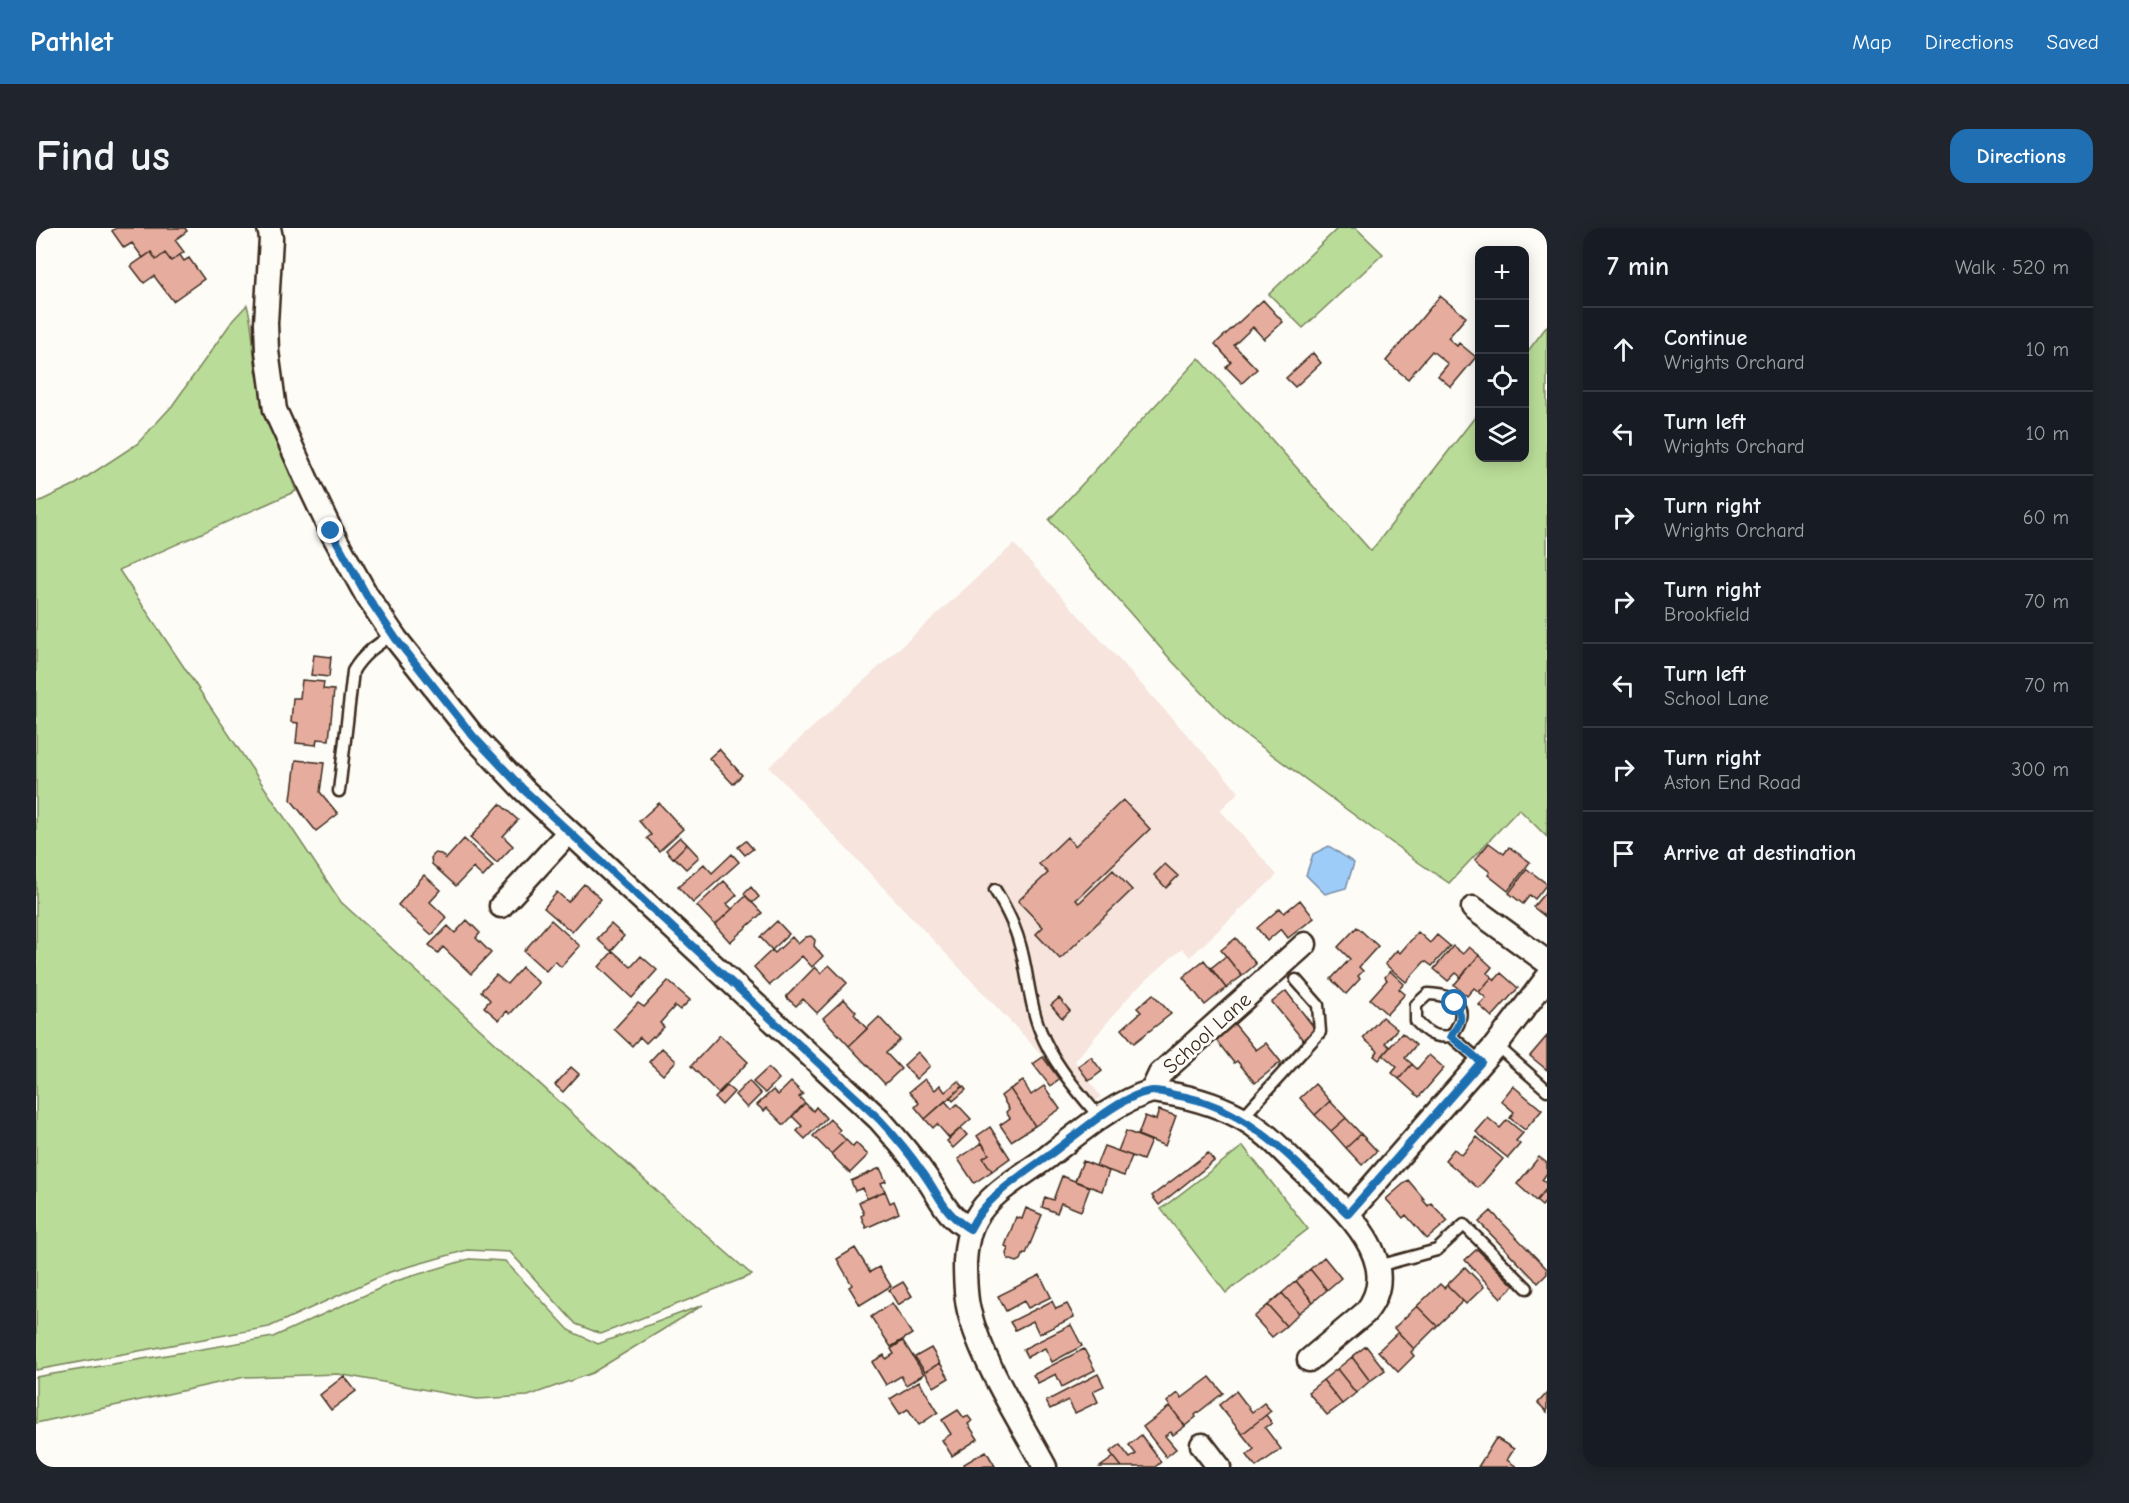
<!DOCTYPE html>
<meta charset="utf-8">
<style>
body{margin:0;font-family:"Comic Neue",sans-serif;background:#20242c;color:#f1f3f6}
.controls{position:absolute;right:18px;top:18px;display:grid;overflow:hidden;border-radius:12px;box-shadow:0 3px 15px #0003}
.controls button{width:54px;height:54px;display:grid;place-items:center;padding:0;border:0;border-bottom:2px solid #363941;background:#171b24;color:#f1f3f6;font:30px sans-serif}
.stop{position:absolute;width:18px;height:18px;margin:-14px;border:4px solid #1f6fb2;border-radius:50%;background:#fff}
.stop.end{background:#1f6fb2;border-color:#fff;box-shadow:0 2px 6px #0008}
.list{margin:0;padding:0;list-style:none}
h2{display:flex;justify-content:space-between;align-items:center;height:78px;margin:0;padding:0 24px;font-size:26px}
h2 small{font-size:20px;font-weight:400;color:#9ea1a6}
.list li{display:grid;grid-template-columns:39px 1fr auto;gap:18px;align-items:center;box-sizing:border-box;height:84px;padding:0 24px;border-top:2px solid #363941}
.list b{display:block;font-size:22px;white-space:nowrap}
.list p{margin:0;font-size:20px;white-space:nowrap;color:#9ea1a6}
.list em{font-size:20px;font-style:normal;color:#9ea1a6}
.icon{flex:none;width:33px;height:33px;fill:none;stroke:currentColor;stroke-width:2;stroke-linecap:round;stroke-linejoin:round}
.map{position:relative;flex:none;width:1511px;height:1239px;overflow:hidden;border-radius:18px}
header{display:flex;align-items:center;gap:36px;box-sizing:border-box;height:84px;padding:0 30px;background:#1f6fb2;color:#fff}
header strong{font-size:28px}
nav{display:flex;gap:33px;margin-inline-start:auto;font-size:21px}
.intro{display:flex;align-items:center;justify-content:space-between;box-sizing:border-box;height:144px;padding:0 36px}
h1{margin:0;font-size:42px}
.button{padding:15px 27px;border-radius:18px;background:#1f6fb2;color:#fff;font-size:21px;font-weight:700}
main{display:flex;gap:36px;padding:0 36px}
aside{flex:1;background:#171b24;border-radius:18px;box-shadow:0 3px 15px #0003}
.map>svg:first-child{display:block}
</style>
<header>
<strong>Pathlet</strong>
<nav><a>Map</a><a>Directions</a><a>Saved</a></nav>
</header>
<div class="intro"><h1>Find us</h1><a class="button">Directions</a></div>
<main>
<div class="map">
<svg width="1511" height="1239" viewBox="0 0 1511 1239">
<rect width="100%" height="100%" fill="#fdfcf7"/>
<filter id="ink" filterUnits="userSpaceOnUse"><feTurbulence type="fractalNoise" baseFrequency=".0167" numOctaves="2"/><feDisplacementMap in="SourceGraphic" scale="12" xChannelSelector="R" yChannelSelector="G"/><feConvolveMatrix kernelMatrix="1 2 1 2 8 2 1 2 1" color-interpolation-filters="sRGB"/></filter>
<g filter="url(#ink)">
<path fill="#f6e4dd" d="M 978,316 L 1203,564 L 1184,582 L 1241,647 L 1154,729 L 1146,720 L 1095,766 L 1039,833 L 1065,869 L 1046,882 L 1007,828 L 733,539 Z"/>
<path fill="#b9dd98" stroke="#7a845b" stroke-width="1.5" d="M 1302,0 L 1320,0 L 1347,26 L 1267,100 L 1233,66 Z
M 211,77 C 218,100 216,119 220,142 C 228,184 245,223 260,263 L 83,342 L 305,674 L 634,975 L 716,1047 L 565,1106 L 540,1096 L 474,1024 L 431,1022 L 354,1044 L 233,1099 L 0,1142 L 0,275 L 40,256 L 101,216 L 136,178 L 197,92 Z
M 1511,98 L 1511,609 L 1483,581 L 1413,655 L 1382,634 L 1200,500 L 1135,432 L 1013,292 L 1163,130 L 1335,323 L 1443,184 L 1444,230 L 1488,230 L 1489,127 Z
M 1207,918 L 1272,1001 L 1190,1065 L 1125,981 Z
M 433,1031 L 469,1033 L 534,1103 L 562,1116 L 667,1077 L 556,1145 L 492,1168 L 441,1171 L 302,1146 L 209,1149 L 0,1195 L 0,1149 L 237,1109 L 360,1053 Z"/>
<path fill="#9eccf9" stroke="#768ba1" stroke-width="1.5" d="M 1293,618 L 1318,635 L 1310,660 L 1289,666 L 1270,647 L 1277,626 Z"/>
<path fill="#e6ad9f" stroke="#3b2a1e" stroke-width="1.5" d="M 80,0 L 149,0 L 151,3 L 139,12 L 148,24 L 135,33 L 129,25 L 120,32 L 115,24 L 107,30 L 96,15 L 88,20 L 76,3 Z
M 115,24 L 120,32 L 129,25 L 135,33 L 144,27 L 148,33 L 153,30 L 168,51 L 137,73 L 118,48 L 108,55 L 95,38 Z
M 1404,68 L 1430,89 L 1412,110 L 1421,118 L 1423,115 L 1440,129 L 1415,159 L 1402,148 L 1412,136 L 1396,123 L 1372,151 L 1350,133 Z
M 1227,72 L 1247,94 L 1228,111 L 1217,99 L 1198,117 L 1221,141 L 1206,155 L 1190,139 L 1195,134 L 1179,116 Z
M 1277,125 L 1285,135 L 1259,159 L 1250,150 Z
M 278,427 L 295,429 L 293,449 L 275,447 Z
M 266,452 L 288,454 L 287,461 L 298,462 L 293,512 L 281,511 L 280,517 L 260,515 L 262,495 L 255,494 L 257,470 L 264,470 Z
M 683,521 L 706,547 L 697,556 L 673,530 Z
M 260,532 L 288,535 L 284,564 L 302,586 L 280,603 L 255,572 Z
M 1087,572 L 1114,601 L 1040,672 L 1043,675 L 1077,642 L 1096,662 L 1024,731 L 1000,706 L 1007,699 L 982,673 L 1012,645 L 1003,636 L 1031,609 L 1039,618 Z
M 623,575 L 647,601 L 623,623 L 611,610 L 615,607 L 603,593 Z
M 464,576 L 482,592 L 467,608 L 477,618 L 461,635 L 434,610 Z
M 644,609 L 651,616 L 637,630 L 630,622 Z
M 428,611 L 457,638 L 447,649 L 437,640 L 420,658 L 396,636 L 395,630 L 399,625 L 405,626 L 410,631 Z
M 710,613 L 717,621 L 709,627 L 702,619 Z
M 1453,615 L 1468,626 L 1473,619 L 1494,634 L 1472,663 L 1452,647 L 1454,644 L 1439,632 Z
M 651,616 L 663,629 L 650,641 L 638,629 Z
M 696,626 L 703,634 L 657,675 L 642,659 L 668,636 L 676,645 Z
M 1129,636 L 1142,648 L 1130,660 L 1118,647 Z
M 1491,641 L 1511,656 L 1499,671 L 1494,667 L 1487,676 L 1473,665 Z
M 388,647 L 405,662 L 394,674 L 411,690 L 396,707 L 362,677 Z
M 688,653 L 701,667 L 691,676 L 696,681 L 679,697 L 661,678 Z
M 548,656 L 565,671 L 536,704 L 508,680 L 521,664 L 532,674 Z
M 715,659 L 723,669 L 716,675 L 708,666 Z
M 1511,662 L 1511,690 L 1497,679 Z
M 710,668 L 726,685 L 694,714 L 679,697 Z
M 1264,672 L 1278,690 L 1252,710 L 1245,701 L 1231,713 L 1221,700 L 1244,680 L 1248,685 Z
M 431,692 L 444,705 L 440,710 L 455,725 L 435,746 L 407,719 L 402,725 L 393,717 L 412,698 L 419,705 Z
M 515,692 L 544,718 L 525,739 L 519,733 L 510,743 L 488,723 Z
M 741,693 L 753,706 L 736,722 L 724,709 Z
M 575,696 L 588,708 L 575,723 L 561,711 Z
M 1321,699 L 1342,718 L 1323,739 L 1327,743 L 1322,748 L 1324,751 L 1310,766 L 1295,751 L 1314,731 L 1302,719 Z
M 1382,704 L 1394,715 L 1401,707 L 1414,718 L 1396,738 L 1389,733 L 1370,754 L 1349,736 L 1361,722 L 1364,725 Z
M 775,708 L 779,712 L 778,718 L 787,728 L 776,739 L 766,728 L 734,757 L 718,739 L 736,722 L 739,725 L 756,709 L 762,716 L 770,709 Z
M 1200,710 L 1220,736 L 1206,748 L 1185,722 Z
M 1417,718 L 1427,726 L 1433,719 L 1443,727 L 1425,749 L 1420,745 L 1412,753 L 1398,741 Z
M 577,723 L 595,739 L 605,728 L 621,742 L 596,770 L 563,739 Z
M 1443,727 L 1456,739 L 1451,745 L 1456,749 L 1443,764 L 1438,760 L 1431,768 L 1418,757 Z
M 1190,728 L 1206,748 L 1190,760 L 1175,740 Z
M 1168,732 L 1190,760 L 1169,777 L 1147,749 Z
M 793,737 L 811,755 L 781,785 L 767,771 L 760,778 L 750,769 L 779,739 L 785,745 Z
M 486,739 L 503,755 L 474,786 L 471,783 L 463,792 L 448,779 L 454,772 L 445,763 L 460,747 L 471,756 Z
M 1354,743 L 1368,756 L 1363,761 L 1369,766 L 1351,786 L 1334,771 L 1351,752 L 1349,749 Z
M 1465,745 L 1482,760 L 1456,789 L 1443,777 L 1450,770 L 1443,764 L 1456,749 L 1459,752 Z
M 632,753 L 654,772 L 644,782 L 639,778 L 624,795 L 628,799 L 618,809 L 617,808 L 610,815 L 604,809 L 596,818 L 578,801 L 602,775 L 608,779 Z
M 1250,763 L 1280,802 L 1267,812 L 1236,774 Z
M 1117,766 L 1135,786 L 1098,815 L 1086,801 L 1105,784 L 1101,780 Z
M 1023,770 L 1034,783 L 1026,790 L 1015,777 Z
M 808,771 L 820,784 L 818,786 L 831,801 L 813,818 L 787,790 Z
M 843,789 L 864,812 L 850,825 L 865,841 L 849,856 L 813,818 Z
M 1346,789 L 1361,801 L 1349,815 L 1354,819 L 1343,832 L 1338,828 L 1342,823 L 1327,810 Z
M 1196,793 L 1220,822 L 1230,815 L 1245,834 L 1219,855 L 1201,833 L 1198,835 L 1177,808 Z
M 1366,805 L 1380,817 L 1369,830 L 1376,836 L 1363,851 L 1356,845 L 1361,839 L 1347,827 Z
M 684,807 L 712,834 L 682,865 L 655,838 Z
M 1511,808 L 1511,842 L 1494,828 Z
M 626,820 L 640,833 L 627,847 L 613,834 Z
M 882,824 L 894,838 L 880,851 L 868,837 Z
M 1393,827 L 1408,840 L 1383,869 L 1363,851 L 1376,836 L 1381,841 Z
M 1007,829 L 1023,851 L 1014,858 L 997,836 Z
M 1055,829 L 1066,843 L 1053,853 L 1042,838 Z
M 535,839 L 543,846 L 527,864 L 519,857 Z
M 732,840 L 743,851 L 729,865 L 717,854 Z
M 889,851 L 899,862 L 904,857 L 909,864 L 922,853 L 927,858 L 889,891 L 879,879 L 883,875 L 873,864 Z
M 713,853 L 725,866 L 711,880 L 699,867 Z
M 987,853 L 995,867 L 1008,858 L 1024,881 L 999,898 L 974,861 Z
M 755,854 L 767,866 L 763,869 L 769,875 L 748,897 L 731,880 L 728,883 L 721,877 L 737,862 L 742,867 Z
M 1279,856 L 1294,873 L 1279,887 L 1264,870 Z
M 691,858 L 698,864 L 686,877 L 679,870 Z
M 927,858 L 930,862 L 917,873 L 914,869 Z
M 1477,858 L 1506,882 L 1489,902 L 1474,890 L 1478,884 L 1465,873 Z
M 974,861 L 999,898 L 975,913 L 964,897 L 974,890 L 970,884 L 973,881 L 965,868 Z
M 909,873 L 916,881 L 921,876 L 935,891 L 913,910 L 901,896 L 897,900 L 889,891 Z
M 1294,873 L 1310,890 L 1295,903 L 1279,887 Z
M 769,875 L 777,883 L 780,879 L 790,890 L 769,911 L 761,903 L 766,898 L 756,888 Z
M 1123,882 L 1140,888 L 1129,918 L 1102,907 L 1109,888 L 1120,892 Z
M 1310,890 L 1325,906 L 1310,920 L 1295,903 Z
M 1452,890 L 1464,900 L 1471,892 L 1487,905 L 1480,913 L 1484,916 L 1472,930 L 1440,904 Z
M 794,891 L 804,902 L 802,904 L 810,912 L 795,926 L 777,908 Z
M 954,899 L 974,930 L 956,943 L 947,930 L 953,926 L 941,908 Z
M 925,900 L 931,907 L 917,920 L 911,913 Z
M 1090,903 L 1115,913 L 1107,932 L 1082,923 Z
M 1325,906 L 1341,923 L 1326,937 L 1310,920 Z
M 1441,909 L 1467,931 L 1442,960 L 1409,932 L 1418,921 L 1426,927 Z
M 810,912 L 817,919 L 820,915 L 832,927 L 814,945 L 795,926 Z
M 946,915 L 953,926 L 947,930 L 956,943 L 938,955 L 922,931 Z
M 1068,918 L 1096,928 L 1088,948 L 1060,938 Z
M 1172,925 L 1178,933 L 1123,977 L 1116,968 Z
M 1503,929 L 1511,935 L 1511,945 L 1506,952 L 1511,956 L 1511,960 L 1500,973 L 1481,956 Z
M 1047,933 L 1073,943 L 1066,963 L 1039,953 Z
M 844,940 L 850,953 L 845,955 L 849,963 L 831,971 L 827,960 L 819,963 L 815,953 Z
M 1026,948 L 1054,959 L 1045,983 L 1025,975 L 1021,985 L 1006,979 L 1009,969 L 1017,972 Z
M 1372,952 L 1388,971 L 1387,972 L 1392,978 L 1395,975 L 1412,993 L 1391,1011 L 1370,987 L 1367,990 L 1350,971 Z
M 1511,960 L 1511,972 L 1506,978 L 1500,973 Z
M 849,963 L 854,975 L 858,973 L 863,985 L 830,1000 L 825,988 L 828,986 L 823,974 Z
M 990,980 L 1006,987 L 990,1026 L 988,1025 L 985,1032 L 981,1034 L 972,1031 L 970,1026 L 972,1020 L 969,1018 L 980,989 L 986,991 Z
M 1455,983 L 1511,1041 L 1511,1046 L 1502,1055 L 1443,994 Z
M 819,1020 L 834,1044 L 843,1039 L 855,1058 L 824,1077 L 813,1059 L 816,1057 L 801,1031 Z
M 1441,1021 L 1478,1058 L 1465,1070 L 1429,1032 Z
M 1288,1029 L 1305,1050 L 1291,1062 L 1274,1041 Z
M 1429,1039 L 1448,1059 L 1430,1076 L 1411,1057 Z
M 1274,1041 L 1291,1062 L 1277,1074 L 1260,1053 Z
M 1004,1047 L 1015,1069 L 992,1080 L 988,1073 L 970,1083 L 962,1068 Z
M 1260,1053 L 1277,1074 L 1263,1085 L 1246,1065 Z
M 867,1054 L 876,1068 L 862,1077 L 853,1062 Z
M 1404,1056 L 1408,1060 L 1411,1057 L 1427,1073 L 1401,1098 L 1381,1078 Z
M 1246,1065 L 1263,1085 L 1250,1098 L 1232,1077 Z
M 1016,1073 L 1020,1081 L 1031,1076 L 1038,1089 L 1003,1106 L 997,1093 L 979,1102 L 974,1094 Z
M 856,1075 L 876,1106 L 855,1119 L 835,1089 Z
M 1232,1077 L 1250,1098 L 1236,1109 L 1218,1089 Z
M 1381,1078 L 1401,1098 L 1378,1121 L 1358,1100 Z
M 1035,1097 L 1046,1118 L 1016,1134 L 1009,1120 L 991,1129 L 987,1121 Z
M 1362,1104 L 1378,1121 L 1375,1124 L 1378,1128 L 1362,1144 L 1342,1123 Z
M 867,1113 L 888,1146 L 870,1157 L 865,1148 L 850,1157 L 836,1134 L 848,1127 L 850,1131 L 858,1126 L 855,1121 Z
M 1330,1118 L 1349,1142 L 1334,1153 L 1316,1129 Z
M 895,1120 L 904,1135 L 889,1144 L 879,1129 Z
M 1048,1121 L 1059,1142 L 1026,1159 L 1020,1146 L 1002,1155 L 997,1147 Z
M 1316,1129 L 1334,1153 L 1320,1165 L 1301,1141 Z
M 904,1135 L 913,1150 L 898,1159 L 889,1144 Z
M 1301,1141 L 1320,1165 L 1306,1176 L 1287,1152 Z
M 1062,1146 L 1068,1158 L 1057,1163 L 1062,1174 L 1039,1185 L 1032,1172 L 1014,1181 L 1010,1173 Z
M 308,1148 L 320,1163 L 295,1182 L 284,1167 Z
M 1174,1149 L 1187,1165 L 1159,1187 L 1160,1189 L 1149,1198 L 1131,1174 L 1142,1165 L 1146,1170 Z
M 1287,1152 L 1306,1176 L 1291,1187 L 1272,1164 Z
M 883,1153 L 902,1184 L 883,1197 L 872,1181 L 864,1186 L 854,1171 Z
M 1200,1163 L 1216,1184 L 1228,1175 L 1235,1183 L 1206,1206 L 1183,1177 Z
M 1511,1165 L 1511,1184 L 1502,1175 Z
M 1134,1178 L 1149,1198 L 1137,1207 L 1135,1204 L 1129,1208 L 1140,1221 L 1130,1229 L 1107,1199 Z
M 922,1182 L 928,1190 L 932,1188 L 936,1193 L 932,1196 L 942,1211 L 916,1228 L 906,1212 L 915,1206 L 906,1192 Z
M 1230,1187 L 1236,1195 L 1229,1200 L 1245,1221 L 1220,1239 L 1211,1227 L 1218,1221 L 1206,1206 Z
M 1105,1207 L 1125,1234 L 1119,1239 L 1086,1239 L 1074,1224 L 1084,1217 L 1094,1230 L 1100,1226 L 1093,1217 Z
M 1460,1210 L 1478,1221 L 1471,1232 L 1481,1239 L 1442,1239 Z
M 950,1223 L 959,1238 L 929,1239 L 928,1236 Z
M 1078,1229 L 1086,1239 L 1064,1239 Z"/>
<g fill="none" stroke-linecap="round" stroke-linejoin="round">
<defs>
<path id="lane" d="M 303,563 L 317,443 C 327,426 341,417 357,406
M 959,662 C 970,680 979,697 984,717 C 992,744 993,776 1004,802 C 1017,836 1041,862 1064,890
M 1392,766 C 1422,767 1435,782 1415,808 C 1398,810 1391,805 1380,793 L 1380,777 Z
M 1415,808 L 1445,834
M 1460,817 L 1511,862
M 1206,890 L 1284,804 L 1282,777 L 1260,752
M 1342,1038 L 1401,1022 L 1428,997 L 1491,1060"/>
<path id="street" d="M 233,0 L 235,10 L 230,95 L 231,123 L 239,182 L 273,257 L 295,303 L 331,368 L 360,411 L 437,508 L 487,561 L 843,891 C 858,908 874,926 887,945 C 904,967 908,987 934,1001
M 465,678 L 533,604
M 1437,680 L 1511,734
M 1116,863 C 1148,867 1176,874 1204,889 C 1227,901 1245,921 1263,939 C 1299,972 1373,1032 1329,1085 L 1273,1132
M 1312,986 L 1460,817 L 1511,750
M 1166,1217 L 1183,1239
M 1009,1239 C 984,1193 946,1134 933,1083 C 929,1067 929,1050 929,1034 C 930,1018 932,1003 940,990 C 954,965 986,948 1009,931 C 1043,905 1075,876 1116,863 L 1124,846 L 1269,716"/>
</defs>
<use href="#lane" stroke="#3b2a1e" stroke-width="15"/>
<use href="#street" stroke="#3b2a1e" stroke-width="27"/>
<use href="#lane" stroke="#fdfcf7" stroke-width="10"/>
<use href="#street" stroke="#fdfcf7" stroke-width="22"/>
</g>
</g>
<g fill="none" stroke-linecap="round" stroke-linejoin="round" filter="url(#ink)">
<path stroke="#1f6fb2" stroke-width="8" d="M 295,303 L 331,368 L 360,411 L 437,508 L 487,561 L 843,891 C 859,908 874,926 887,945 C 904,968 908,986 934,1001 C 951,966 990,945 1020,922 C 1043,905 1088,865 1117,863 C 1124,863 1132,865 1139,867 C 1213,878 1261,936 1312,986 L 1445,834 L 1415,808 C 1425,794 1428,791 1419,775"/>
</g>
<g text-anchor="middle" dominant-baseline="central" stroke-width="6" stroke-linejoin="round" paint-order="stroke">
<g font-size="21" fill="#3b2a1e" stroke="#fdfcf7">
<text transform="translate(1171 805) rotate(-42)">School Lane</text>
</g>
</g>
</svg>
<div class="controls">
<button>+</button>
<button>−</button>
<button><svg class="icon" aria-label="locate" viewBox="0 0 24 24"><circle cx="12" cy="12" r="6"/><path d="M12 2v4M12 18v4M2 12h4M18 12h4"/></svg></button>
<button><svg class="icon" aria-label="layers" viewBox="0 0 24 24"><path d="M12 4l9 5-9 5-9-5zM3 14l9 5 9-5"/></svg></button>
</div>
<div class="stop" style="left:1419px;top:775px"></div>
<div class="stop end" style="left:295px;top:303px"></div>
</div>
<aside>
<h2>7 min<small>Walk · 520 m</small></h2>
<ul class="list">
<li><svg class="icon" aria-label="ahead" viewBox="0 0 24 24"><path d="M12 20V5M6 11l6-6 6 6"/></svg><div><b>Continue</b><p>Wrights Orchard</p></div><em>10 m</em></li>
<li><svg class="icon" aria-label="left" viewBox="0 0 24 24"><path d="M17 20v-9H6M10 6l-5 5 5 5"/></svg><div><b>Turn left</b><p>Wrights Orchard</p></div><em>10 m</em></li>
<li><svg class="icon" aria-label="right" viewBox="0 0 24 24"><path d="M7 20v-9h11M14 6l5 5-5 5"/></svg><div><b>Turn right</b><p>Wrights Orchard</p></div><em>60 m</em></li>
<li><svg class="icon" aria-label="right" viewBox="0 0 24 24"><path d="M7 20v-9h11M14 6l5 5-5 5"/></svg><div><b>Turn right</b><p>Brookfield</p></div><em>70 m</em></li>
<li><svg class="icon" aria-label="left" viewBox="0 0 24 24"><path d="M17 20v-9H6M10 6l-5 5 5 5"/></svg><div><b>Turn left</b><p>School Lane</p></div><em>70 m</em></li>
<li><svg class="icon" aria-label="right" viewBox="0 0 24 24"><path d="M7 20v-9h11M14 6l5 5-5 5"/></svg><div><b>Turn right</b><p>Aston End Road</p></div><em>300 m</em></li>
<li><svg class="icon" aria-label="arrive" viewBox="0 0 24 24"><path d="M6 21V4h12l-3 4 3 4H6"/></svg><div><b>Arrive at destination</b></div></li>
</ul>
</aside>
</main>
